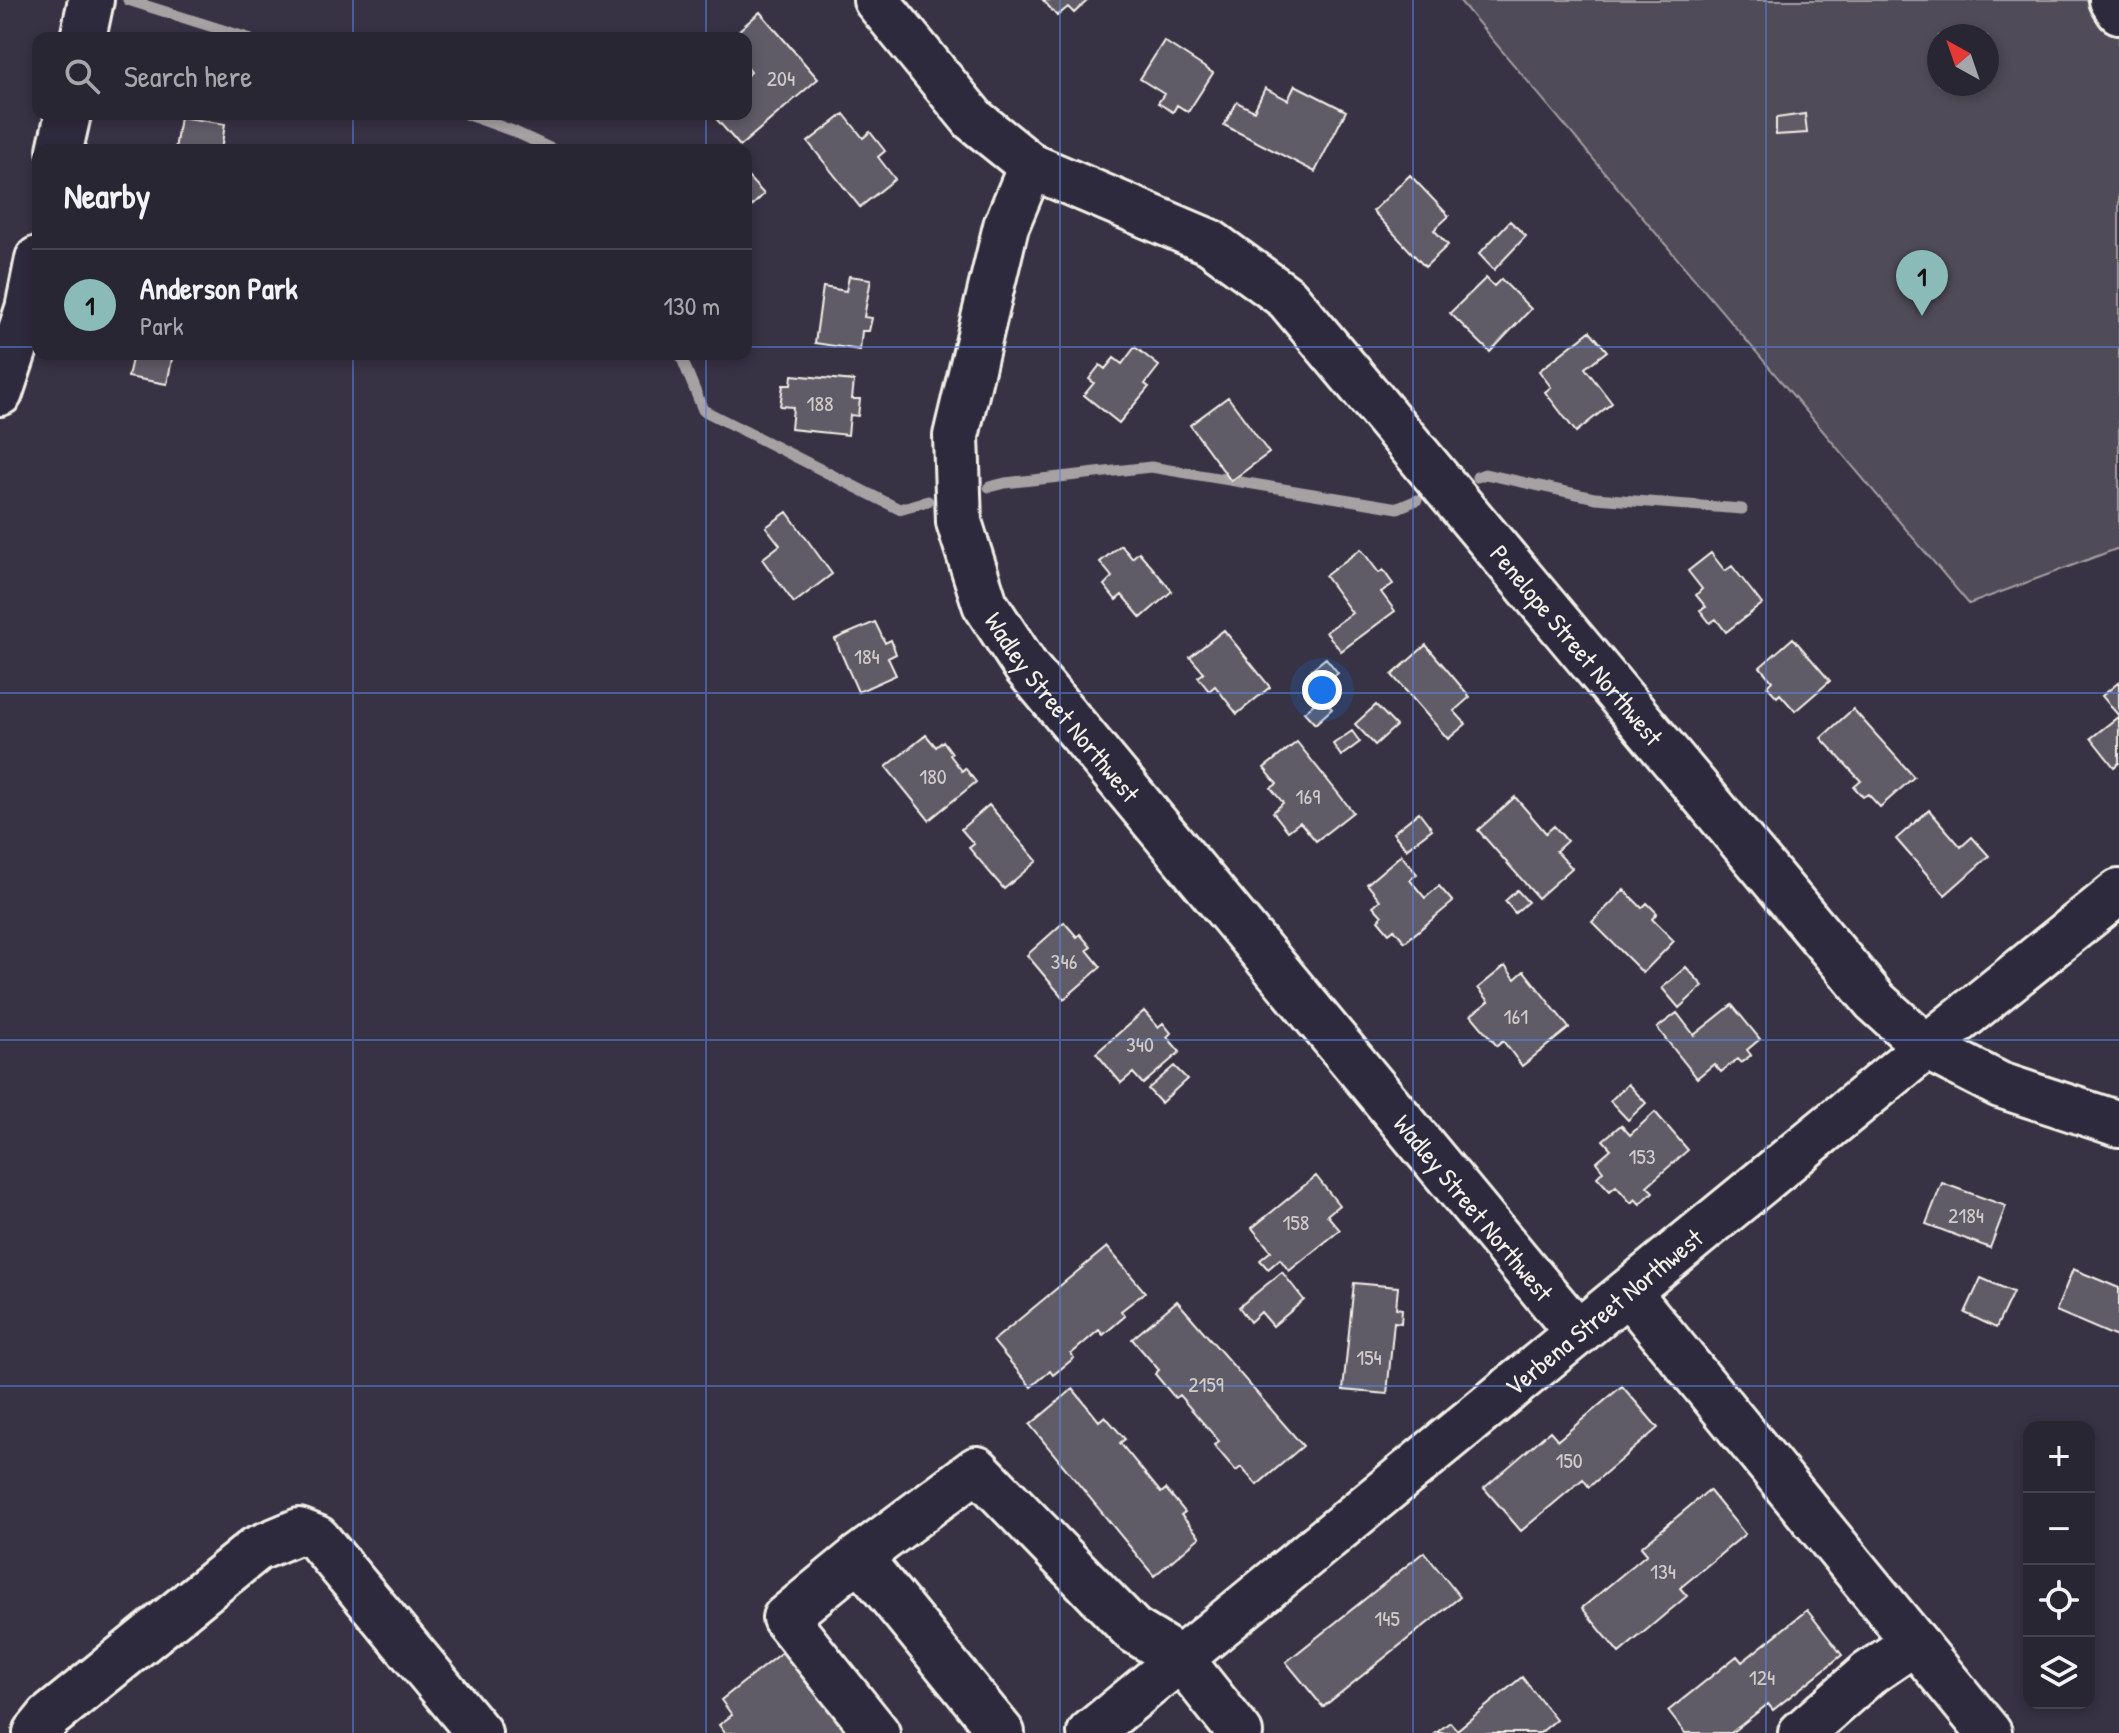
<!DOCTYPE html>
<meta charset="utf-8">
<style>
body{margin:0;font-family:"Patrick Hand",sans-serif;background:#312e3b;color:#f1f3f6}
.controls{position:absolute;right:24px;bottom:24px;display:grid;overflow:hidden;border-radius:16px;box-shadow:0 4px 12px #0003}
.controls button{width:72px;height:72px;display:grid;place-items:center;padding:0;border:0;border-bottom:2px solid #45434e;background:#292633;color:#f1f3f6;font:40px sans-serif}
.compass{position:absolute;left:1927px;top:24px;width:72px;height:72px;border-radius:50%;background:#292633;box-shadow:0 4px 12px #0003;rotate:320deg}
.you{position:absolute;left:1322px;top:690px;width:28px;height:28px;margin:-20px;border:6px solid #fff;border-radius:50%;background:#1a73e8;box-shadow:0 0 0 12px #1a73e833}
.badge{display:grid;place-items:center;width:52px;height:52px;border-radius:50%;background:#8bbbb9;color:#111;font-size:26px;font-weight:700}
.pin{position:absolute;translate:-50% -66px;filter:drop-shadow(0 2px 4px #0008)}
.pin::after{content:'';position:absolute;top:42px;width:28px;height:24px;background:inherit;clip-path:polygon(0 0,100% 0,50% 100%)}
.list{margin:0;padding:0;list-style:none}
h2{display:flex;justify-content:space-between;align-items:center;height:104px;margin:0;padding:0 32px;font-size:34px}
h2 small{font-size:26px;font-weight:400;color:#a5a5ac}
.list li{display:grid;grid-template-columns:52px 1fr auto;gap:24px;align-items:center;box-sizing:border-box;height:112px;padding:0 32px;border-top:2px solid #45434e}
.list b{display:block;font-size:30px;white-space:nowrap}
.list p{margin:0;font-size:26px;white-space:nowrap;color:#a5a5ac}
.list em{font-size:26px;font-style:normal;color:#a5a5ac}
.icon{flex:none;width:44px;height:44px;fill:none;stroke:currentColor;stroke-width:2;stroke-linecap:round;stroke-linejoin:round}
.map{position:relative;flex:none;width:2119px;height:1733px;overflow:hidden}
.search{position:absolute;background:#292633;box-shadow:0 4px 12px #0003;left:32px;top:32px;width:720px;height:88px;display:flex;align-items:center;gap:20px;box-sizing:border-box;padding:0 28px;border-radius:16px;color:#a5a5ac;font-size:30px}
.panel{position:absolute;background:#292633;box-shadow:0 4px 12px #0003;left:32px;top:144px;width:720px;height:216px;border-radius:16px}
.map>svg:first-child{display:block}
</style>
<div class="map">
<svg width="2119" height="1733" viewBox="0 0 2119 1733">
<rect width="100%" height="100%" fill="#373244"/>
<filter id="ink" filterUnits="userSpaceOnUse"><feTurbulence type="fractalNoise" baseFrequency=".0125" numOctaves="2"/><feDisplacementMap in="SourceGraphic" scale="16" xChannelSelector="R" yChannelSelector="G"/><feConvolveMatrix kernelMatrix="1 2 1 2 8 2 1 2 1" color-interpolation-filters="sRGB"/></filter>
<g filter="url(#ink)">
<path fill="#504b59" stroke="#a29ea0" stroke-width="2" fill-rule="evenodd" d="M 1459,0 L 2119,0 L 2119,548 L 1969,604 ZM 1939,36 L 1987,36 L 1987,84 L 1939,84 Z"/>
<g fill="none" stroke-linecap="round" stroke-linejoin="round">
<path stroke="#a6a2a4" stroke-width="11" d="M 128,0 L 248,38
M 466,114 L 513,131 L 554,150
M 680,354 L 703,410 L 899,509 L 928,501
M 1477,477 L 1485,474 L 1595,498 L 1742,509
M 989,487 L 1005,483 L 1151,467 L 1398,508 L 1417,500"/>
</g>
<path fill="#5f5c67" stroke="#f4f1e8" stroke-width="2" d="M 1043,0 L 1088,0 L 1074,13 L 1068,7 L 1057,16 Z
M 760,12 L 818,79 L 740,146 L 712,114 L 746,114 L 746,76 L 751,72 L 746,66 L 746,38 L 730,38 Z
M 1164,41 L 1213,73 L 1188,112 L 1177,105 L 1173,112 L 1158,103 L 1164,94 L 1140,79 Z
M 1295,85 L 1346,111 L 1315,172 L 1224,125 L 1237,102 L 1254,111 L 1265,88 L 1288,100 Z
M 844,114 L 863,138 L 870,132 L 885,151 L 878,157 L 895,179 L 860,207 L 808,142 Z
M 1805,114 L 1807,133 L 1776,135 L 1776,118 Z
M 180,117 L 225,124 L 221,150 L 175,150 Z
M 746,175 L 764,194 L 746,212 Z
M 1410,175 L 1449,216 L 1434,230 L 1448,245 L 1425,267 L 1373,211 Z
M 1510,221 L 1526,236 L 1494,270 L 1479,254 Z
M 849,276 L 871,279 L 864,317 L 872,318 L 869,331 L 862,331 L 860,350 L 815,343 L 823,287 L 846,291 Z
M 1486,278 L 1494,286 L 1501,279 L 1531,309 L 1490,352 L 1450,313 Z
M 1590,331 L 1607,351 L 1585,368 L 1612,403 L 1576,432 L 1545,392 L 1551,387 L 1539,371 Z
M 1135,347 L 1159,366 L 1145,384 L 1149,387 L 1119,423 L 1084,395 L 1094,383 L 1089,379 L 1100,365 L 1105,369 L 1114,358 L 1122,364 Z
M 133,354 L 173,354 L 167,384 L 128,377 Z
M 792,375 L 854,381 L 852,399 L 860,399 L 858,416 L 850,415 L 848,435 L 791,429 L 793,407 L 780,406 L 783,385 L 791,385 Z
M 1228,397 L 1269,453 L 1231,481 L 1190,425 Z
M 787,512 L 832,574 L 794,603 L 762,559 L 780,545 L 766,527 Z
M 1121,545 L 1132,558 L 1139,552 L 1172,591 L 1141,618 L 1122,595 L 1116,600 L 1104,585 L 1112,577 L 1100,562 Z
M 1361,549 L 1379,573 L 1383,570 L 1393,584 L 1381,592 L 1395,611 L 1341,651 L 1326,632 L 1352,613 L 1325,576 Z
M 1711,553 L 1725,571 L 1732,566 L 1762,604 L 1726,632 L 1716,619 L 1710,623 L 1700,610 L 1706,607 L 1696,595 L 1702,589 L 1688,571 Z
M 875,622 L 885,643 L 891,640 L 896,654 L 888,658 L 896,675 L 858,692 L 835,639 Z
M 1224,630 L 1270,687 L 1237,714 L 1215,686 L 1209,691 L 1198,677 L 1204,673 L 1190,657 Z
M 1793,638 L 1830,681 L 1795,711 L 1780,694 L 1777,697 L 1767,686 L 1772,681 L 1760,667 Z
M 1426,645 L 1470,697 L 1454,711 L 1466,724 L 1448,739 L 1392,675 Z
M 1326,658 L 1338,673 L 1324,684 L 1312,669 Z
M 2119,682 L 2119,763 L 2114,767 L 2091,738 L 2119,716 L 2102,696 Z
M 1322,697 L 1332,709 L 1315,724 L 1304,712 Z
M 1376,705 L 1396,726 L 1375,745 L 1355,724 Z
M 1853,709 L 1914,777 L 1880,807 L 1868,794 L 1863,797 L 1854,787 L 1861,781 L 1821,738 Z
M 1352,731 L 1360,742 L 1341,756 L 1333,744 Z
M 926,735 L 936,747 L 943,741 L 952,753 L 950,755 L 962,771 L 965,768 L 976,782 L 929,820 L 886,767 Z
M 1297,742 L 1353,812 L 1316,841 L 1300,822 L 1288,831 L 1273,812 L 1283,803 L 1271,788 L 1277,784 L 1264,768 Z
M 1515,797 L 1546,833 L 1554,826 L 1567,841 L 1556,851 L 1572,868 L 1538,898 L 1478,830 Z
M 989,805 L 1037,861 L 1004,889 L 969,848 L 974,844 L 961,829 Z
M 1929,810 L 1961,847 L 1972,837 L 1989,856 L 1945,895 L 1896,839 Z
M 1419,812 L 1432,829 L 1406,849 L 1393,833 Z
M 1401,855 L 1417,874 L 1410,880 L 1425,898 L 1439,886 L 1453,902 L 1405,942 L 1394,929 L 1389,933 L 1378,920 L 1382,916 L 1373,906 L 1380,900 L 1367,884 Z
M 1517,890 L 1528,902 L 1515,913 L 1505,901 Z
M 1624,890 L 1642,908 L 1647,903 L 1657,913 L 1652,919 L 1674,941 L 1643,973 L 1592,922 Z
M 1064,922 L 1077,937 L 1080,934 L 1091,947 L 1087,950 L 1101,967 L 1064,999 L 1027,955 Z
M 1505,966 L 1515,979 L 1524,971 L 1569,1028 L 1522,1066 L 1503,1041 L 1497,1046 L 1471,1015 L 1489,1001 L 1478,988 Z
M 1686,967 L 1703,986 L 1679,1008 L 1662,988 Z
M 1732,1005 L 1760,1039 L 1747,1050 L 1751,1055 L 1741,1063 L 1737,1059 L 1721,1072 L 1714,1064 L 1697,1078 L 1657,1028 L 1677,1013 L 1694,1035 Z
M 1144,1011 L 1158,1027 L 1163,1023 L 1171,1033 L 1167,1037 L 1180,1052 L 1143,1084 L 1133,1073 L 1121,1083 L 1096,1053 Z
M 1174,1066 L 1187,1079 L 1161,1103 L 1148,1089 Z
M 1628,1084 L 1646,1103 L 1628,1120 L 1610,1101 Z
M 1655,1112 L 1688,1150 L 1647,1186 L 1653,1192 L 1640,1204 L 1635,1199 L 1631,1203 L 1616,1186 L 1610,1191 L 1597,1177 L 1603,1171 L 1596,1162 L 1611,1149 L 1603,1140 L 1621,1125 L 1630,1135 Z
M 1316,1176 L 1339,1205 L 1327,1215 L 1340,1230 L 1289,1271 L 1280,1259 L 1268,1269 L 1260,1260 L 1271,1251 L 1252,1228 Z
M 1942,1183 L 2006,1206 L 1990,1248 L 1926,1224 Z
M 1107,1247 L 1145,1292 L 1121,1311 L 1125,1316 L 1103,1335 L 1099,1330 L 1071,1354 L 1074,1358 L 1053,1375 L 1050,1371 L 1031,1387 L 993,1341 Z
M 2073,1269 L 2119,1288 L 2119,1338 L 2056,1311 Z
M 1282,1272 L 1304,1300 L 1273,1326 L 1261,1312 L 1250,1322 L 1239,1307 Z
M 1981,1278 L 2013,1292 L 1996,1328 L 1965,1313 Z
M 1354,1283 L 1398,1287 L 1396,1308 L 1402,1309 L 1401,1323 L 1394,1322 L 1387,1394 L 1343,1390 Z
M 1177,1301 L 1303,1446 L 1257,1485 L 1241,1467 L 1236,1471 L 1214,1445 L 1219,1441 L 1179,1395 L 1175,1398 L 1155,1374 L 1159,1370 L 1132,1339 Z
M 1622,1386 L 1658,1428 L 1589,1487 L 1583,1479 L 1521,1531 L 1484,1488 L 1550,1431 L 1558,1440 Z
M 1073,1389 L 1099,1421 L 1105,1416 L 1125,1439 L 1120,1443 L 1161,1493 L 1166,1489 L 1185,1512 L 1181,1515 L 1200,1537 L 1154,1576 L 1030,1425 Z
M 1709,1490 L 1745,1534 L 1680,1588 L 1687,1596 L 1619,1653 L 1582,1608 L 1647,1554 L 1641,1547 Z
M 1424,1552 L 1460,1597 L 1323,1707 L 1286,1662 Z
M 1807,1610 L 1842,1655 L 1773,1710 L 1768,1704 L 1731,1733 L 1685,1733 L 1668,1711 L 1737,1656 L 1742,1662 Z
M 787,1648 L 854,1733 L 725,1733 L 719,1725 L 732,1715 L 721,1700 Z
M 1522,1677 L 1556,1720 L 1540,1733 L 1436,1733 L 1450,1722 L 1457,1730 Z"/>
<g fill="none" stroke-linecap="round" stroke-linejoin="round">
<defs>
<g id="minor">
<path id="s1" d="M 876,0 L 974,120 L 1031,166 L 1210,242 L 1287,298 L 1875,1001 L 1926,1047 L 2000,1085 L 2119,1124"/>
<path d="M 2112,0 L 2119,11"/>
<path d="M 83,38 L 91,0"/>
<path d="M 60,150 L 68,114"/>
<path id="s2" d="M 1031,166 L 1006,226 L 956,436 L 959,522 L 985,604 L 1026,667 L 1578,1333"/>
<path d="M 0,393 L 28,309 L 38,259"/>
<path d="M 1628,1292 L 1989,1733"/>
<path d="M 859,1557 L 1002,1733"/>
<path d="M 36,1733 L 49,1717 L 256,1549 L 299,1531 L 317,1538 L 479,1733"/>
<path d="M 877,1733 L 785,1618 L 859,1557 L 977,1469 L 1133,1630 L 1181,1659 L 1240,1733"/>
<path id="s3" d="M 1090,1733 L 1926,1047 L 2119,892"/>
<path d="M 1801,1733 L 1868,1674 L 1915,1642"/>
</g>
</defs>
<use href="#minor" stroke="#f4f1e8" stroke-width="50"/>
<use href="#minor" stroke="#2f2a3d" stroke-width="44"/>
</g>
</g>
<path fill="none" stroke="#5e7fdd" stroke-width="2" stroke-opacity="0.55" d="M 353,0 L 353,38M 706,0 L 706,38M 1060,0 L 1060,1733M 1413,0 L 1413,1733M 1766,0 L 1766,1733M 353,114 L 353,150M 706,114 L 706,150M 0,347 L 38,347M 746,347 L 2119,347M 353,354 L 353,1733M 706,354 L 706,1733M 0,693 L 2119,693M 0,1040 L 2119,1040M 0,1386 L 2119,1386"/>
<g text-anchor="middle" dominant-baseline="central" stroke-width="7" stroke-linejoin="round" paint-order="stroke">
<g font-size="22" fill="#cfccc8">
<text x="781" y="78">204</text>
<text x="820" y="403">188</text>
<text x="867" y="656">184</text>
<text x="933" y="776">180</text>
<text x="1308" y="796">169</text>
<text x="1064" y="961">346</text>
<text x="1516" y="1016">161</text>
<text x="1140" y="1044">340</text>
<text x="1642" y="1156">153</text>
<text x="1966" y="1215">2184</text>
<text x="1296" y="1222">158</text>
<text x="1369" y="1357">154</text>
<text x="1206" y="1384">2159</text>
<text x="1569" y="1460">150</text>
<text x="1663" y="1571">134</text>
<text x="1387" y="1618">145</text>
<text x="1762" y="1677">124</text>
</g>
<g font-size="26" fill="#f4f1e8" stroke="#2f2a3d">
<text stroke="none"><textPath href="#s1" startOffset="970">Penelope Street Northwest</textPath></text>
<text stroke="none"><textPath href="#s2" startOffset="582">Wadley Street Northwest</textPath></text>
<text stroke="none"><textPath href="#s2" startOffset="1230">Wadley Street Northwest</textPath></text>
<text stroke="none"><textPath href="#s3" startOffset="664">Verbena Street Northwest</textPath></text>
</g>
</g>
</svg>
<div class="controls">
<button>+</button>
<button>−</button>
<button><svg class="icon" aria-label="locate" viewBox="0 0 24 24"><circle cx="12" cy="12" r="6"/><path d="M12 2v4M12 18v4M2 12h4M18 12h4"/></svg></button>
<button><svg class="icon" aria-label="layers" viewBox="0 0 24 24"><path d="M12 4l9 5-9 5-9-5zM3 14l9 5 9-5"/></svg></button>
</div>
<svg class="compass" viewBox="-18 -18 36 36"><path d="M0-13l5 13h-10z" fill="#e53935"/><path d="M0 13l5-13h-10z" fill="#a5a5ac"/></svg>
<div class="you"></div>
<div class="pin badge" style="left:1922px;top:316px">1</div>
<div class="search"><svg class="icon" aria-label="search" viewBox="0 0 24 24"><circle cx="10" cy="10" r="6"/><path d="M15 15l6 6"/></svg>Search here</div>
<section class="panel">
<h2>Nearby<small></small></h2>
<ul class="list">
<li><span class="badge">1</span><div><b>Anderson Park</b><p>Park</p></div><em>130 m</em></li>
</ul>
</section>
</div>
